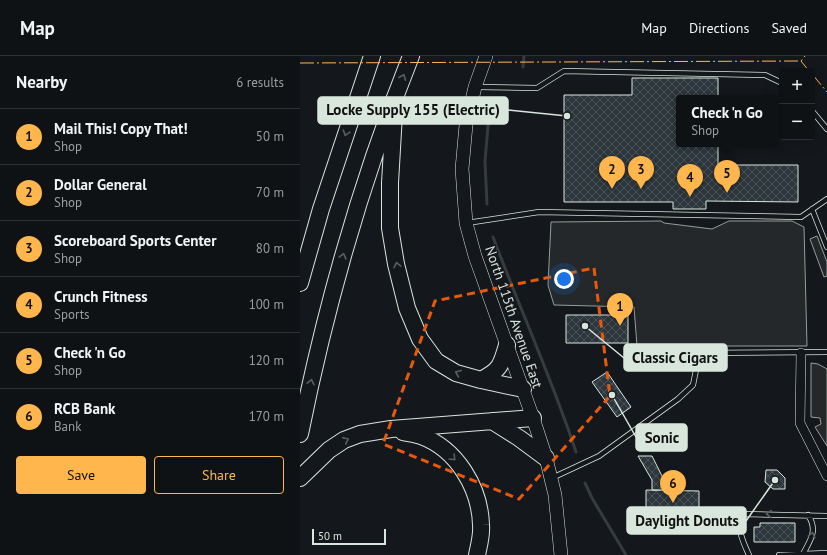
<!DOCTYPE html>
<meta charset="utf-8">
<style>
body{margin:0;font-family:"PT Sans",sans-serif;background:#181b1e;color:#f1f3f6}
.controls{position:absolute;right:12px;top:12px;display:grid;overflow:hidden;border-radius:4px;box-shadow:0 4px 16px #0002}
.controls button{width:36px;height:36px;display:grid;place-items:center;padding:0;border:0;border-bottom:1px solid #2f3234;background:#0f1215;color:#f1f3f6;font:20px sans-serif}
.scale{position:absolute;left:12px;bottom:10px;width:74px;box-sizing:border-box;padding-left:4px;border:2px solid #d8e6dc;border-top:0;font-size:11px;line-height:14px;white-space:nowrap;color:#d8e6dc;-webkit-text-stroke:3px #14181c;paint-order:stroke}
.you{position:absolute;left:264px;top:223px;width:14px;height:14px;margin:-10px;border:3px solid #fff;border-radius:50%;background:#1a73e8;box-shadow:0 0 0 6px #1a73e833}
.badge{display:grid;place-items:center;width:26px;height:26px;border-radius:50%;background:#ffb74d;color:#111;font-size:13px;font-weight:700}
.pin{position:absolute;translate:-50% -33px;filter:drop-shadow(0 1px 2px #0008)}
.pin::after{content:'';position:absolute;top:21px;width:14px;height:12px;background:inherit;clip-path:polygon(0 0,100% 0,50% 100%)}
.popup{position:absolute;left:376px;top:39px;width:102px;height:52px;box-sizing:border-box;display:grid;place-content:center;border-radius:4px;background:#0f1215;filter:drop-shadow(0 1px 3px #0005);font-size:13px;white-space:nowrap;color:#9b9ea0}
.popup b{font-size:15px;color:#f1f3f6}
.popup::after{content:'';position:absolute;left:50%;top:100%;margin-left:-8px;border:8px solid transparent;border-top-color:#0f1215}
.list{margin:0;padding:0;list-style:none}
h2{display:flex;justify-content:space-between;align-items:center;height:52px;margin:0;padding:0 16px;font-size:17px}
h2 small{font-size:13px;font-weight:400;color:#9b9ea0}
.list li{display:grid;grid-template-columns:26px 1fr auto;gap:12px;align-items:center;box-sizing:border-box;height:56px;padding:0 16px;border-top:1px solid #2f3234}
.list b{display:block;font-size:15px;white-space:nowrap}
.list p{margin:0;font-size:13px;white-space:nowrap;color:#9b9ea0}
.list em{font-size:13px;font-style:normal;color:#9b9ea0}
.actions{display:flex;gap:8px;padding:12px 16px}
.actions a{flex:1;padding:9px 0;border:1px solid #ffb74d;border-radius:4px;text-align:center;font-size:14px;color:#ffb74d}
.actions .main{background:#ffb74d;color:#111}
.map{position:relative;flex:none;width:527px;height:499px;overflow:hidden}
header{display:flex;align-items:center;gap:24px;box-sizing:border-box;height:56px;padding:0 20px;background:#0f1215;border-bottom:1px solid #2f3234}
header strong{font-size:19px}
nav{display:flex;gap:22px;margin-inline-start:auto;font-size:14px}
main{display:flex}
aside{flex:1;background:#0f1215}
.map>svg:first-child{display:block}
</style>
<header>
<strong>Map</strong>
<nav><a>Map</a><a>Directions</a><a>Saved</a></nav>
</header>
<main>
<aside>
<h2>Nearby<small>6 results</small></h2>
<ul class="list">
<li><span class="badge">1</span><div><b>Mail This! Copy That!</b><p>Shop</p></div><em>50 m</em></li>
<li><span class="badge">2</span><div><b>Dollar General</b><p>Shop</p></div><em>70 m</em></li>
<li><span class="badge">3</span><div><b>Scoreboard Sports Center</b><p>Shop</p></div><em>80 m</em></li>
<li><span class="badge">4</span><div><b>Crunch Fitness</b><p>Sports</p></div><em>100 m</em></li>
<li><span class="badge">5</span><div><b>Check 'n Go</b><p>Shop</p></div><em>120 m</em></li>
<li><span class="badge">6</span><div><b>RCB Bank</b><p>Bank</p></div><em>170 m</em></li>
</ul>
<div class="actions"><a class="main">Save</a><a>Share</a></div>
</aside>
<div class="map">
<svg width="527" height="499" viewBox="0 0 527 499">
<defs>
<pattern id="building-cross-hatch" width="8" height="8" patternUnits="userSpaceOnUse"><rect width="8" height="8" fill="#2c363c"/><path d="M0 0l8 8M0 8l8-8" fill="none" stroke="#4a5358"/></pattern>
</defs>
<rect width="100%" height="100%" fill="#14181c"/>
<path fill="#24282b" stroke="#939e99" d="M 361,165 L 364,167 L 412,173 L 429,165 L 492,165 L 504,171 L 507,290 L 337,290 L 334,251 L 254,249 L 248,229 L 251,166 Z
M 517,180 L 527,206 L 527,220 L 524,221 L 510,183 Z
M 511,307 L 518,308 L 527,313 L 527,390 L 515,371 L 521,368 L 520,362 L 511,361 Z"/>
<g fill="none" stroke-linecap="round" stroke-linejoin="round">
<path stroke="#363b3e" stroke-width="3" d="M 223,11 L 224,0
M 187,148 L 185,105 L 188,70 L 197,42
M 193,181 C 220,253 252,323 276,396
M 285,427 L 292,442 L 326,499"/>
</g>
<path fill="url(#building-cross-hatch)" stroke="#d8e6dc" d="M 332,22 L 418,22 L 418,42 L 379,42 L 379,88 L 418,88 L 418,109 L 498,109 L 498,146 L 406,145 L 406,153 L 373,153 L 373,146 L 264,146 L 264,39 L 332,39 Z
M 266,259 L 328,259 L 328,287 L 266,287 Z
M 307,316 L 331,351 L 317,361 L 292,326 Z
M 338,400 L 352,400 L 363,422 L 363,434 L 352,434 L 352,424 Z
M 466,414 L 477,414 L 485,422 L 485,433 L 473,433 L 465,426 Z
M 346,434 L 399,435 L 399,459 L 409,459 L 409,472 L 380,472 L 381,469 L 346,468 Z
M 460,467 L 495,467 L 495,486 L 454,486 L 454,471 L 460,471 Z"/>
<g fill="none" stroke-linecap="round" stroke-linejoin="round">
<defs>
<path id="lane" d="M 177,31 L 237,32 L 264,15 L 465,19 L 482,27
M 512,55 L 527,73
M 512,153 L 527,191
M 167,167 L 239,156 L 501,161 L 527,143
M 252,422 L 299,400 L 378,343 L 393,329 L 397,309 L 397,297 L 527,296
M 503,498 C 511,483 518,474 508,459
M 449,499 C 444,488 434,468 444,458 L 527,460
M 479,499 L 527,497"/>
<path id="street" d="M 501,297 L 500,367 L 527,420"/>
<path id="secondary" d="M 186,0 L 175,31 L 166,69 L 162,113 L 166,167 L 175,200 L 233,362 L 246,402 L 255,439 L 261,499"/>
<path id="highway" d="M 94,58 L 90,127 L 90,172 L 96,208 L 107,252 L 120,283 L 136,305 L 156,317 L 181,324 L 223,333
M 0,227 L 21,153 L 72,0
M 181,324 C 200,314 201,310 207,289
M 192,365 L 219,382 L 246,402
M 103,376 C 109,377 115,378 121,380 C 157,393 180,432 181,469 C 182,479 179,489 177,499
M 0,378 C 26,249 62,122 111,0
M 0,422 L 29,394 L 44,384 L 60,378 L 91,373 L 233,362"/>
</defs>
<use href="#lane" stroke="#d8e6dc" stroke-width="6"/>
<use href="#street" stroke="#d8e6dc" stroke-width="10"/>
<use href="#secondary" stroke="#d8e6dc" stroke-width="14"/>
<use href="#highway" stroke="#d8e6dc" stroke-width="18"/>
<use href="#lane" stroke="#14181c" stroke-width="4.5"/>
<use href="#street" stroke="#14181c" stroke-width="9"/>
<use href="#secondary" stroke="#14181c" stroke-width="13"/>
<use href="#highway" stroke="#14181c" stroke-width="16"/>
<path stroke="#ffb74d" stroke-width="1" stroke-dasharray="14 3 2 3" stroke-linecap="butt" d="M 501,5 L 509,15
M 0,7 L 501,5 L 505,0
M 512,18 L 527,36"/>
</g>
<defs><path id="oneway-chevron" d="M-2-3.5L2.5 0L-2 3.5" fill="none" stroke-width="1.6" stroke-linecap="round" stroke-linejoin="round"/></defs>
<g stroke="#59605f">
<use href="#oneway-chevron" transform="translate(103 21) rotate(-68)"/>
<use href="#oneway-chevron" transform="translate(46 77) rotate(108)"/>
<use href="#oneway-chevron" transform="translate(43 200) rotate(-75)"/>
<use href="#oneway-chevron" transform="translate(97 209) rotate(-102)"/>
<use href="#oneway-chevron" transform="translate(158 317) rotate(-158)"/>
<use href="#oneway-chevron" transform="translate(11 326) rotate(-78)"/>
<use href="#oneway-chevron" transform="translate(46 384) rotate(-25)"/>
<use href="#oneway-chevron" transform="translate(153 402) rotate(46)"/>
<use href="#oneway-chevron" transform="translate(469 458) rotate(-179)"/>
<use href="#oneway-chevron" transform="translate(512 479) rotate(-76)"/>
</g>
<path fill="none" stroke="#e8590c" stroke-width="3" stroke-dasharray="8 5" stroke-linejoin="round" d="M 294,212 L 310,340 L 219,443 L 83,388 L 135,245 Z"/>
<g text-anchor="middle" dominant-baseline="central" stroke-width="3" stroke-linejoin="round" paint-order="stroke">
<g font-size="14" fill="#d8e6dc" stroke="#14181c">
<text transform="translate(214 261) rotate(71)">North 115th Avenue East</text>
</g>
</g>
<path fill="none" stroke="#d8e6dc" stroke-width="1.5" d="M267 60L208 54M285 270L324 302M312 339L336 381M475 424L446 465"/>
<g fill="#d8e6dc" stroke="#14181c" stroke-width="1.5">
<circle cx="267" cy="60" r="4"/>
<circle cx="285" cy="270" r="4"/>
<circle cx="312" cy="339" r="4"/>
<circle cx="475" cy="424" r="4"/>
</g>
<g fill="#d8e6dc" stroke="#d8e6dc" stroke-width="1.5">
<rect x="18" y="41" width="190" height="27" rx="4"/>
<rect x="324" y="288" width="103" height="27" rx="4"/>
<rect x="336" y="368" width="51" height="27" rx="4"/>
<rect x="327" y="451" width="119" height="27" rx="4"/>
</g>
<g font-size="15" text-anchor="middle" font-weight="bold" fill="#111">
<text x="113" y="59">Locke Supply 155 (Electric)</text>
<text x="375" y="307">Classic Cigars</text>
<text x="362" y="387">Sonic</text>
<text x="387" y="470">Daylight Donuts</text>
</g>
</svg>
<div class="controls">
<button>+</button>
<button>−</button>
</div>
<div class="scale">50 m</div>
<div class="you"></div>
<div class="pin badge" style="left:320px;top:270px">1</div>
<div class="pin badge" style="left:312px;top:133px">2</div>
<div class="pin badge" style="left:341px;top:133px">3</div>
<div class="pin badge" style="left:390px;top:141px">4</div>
<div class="pin badge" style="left:427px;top:137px">5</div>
<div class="popup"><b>Check 'n Go</b>Shop</div>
<div class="pin badge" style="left:373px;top:447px">6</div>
</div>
</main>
